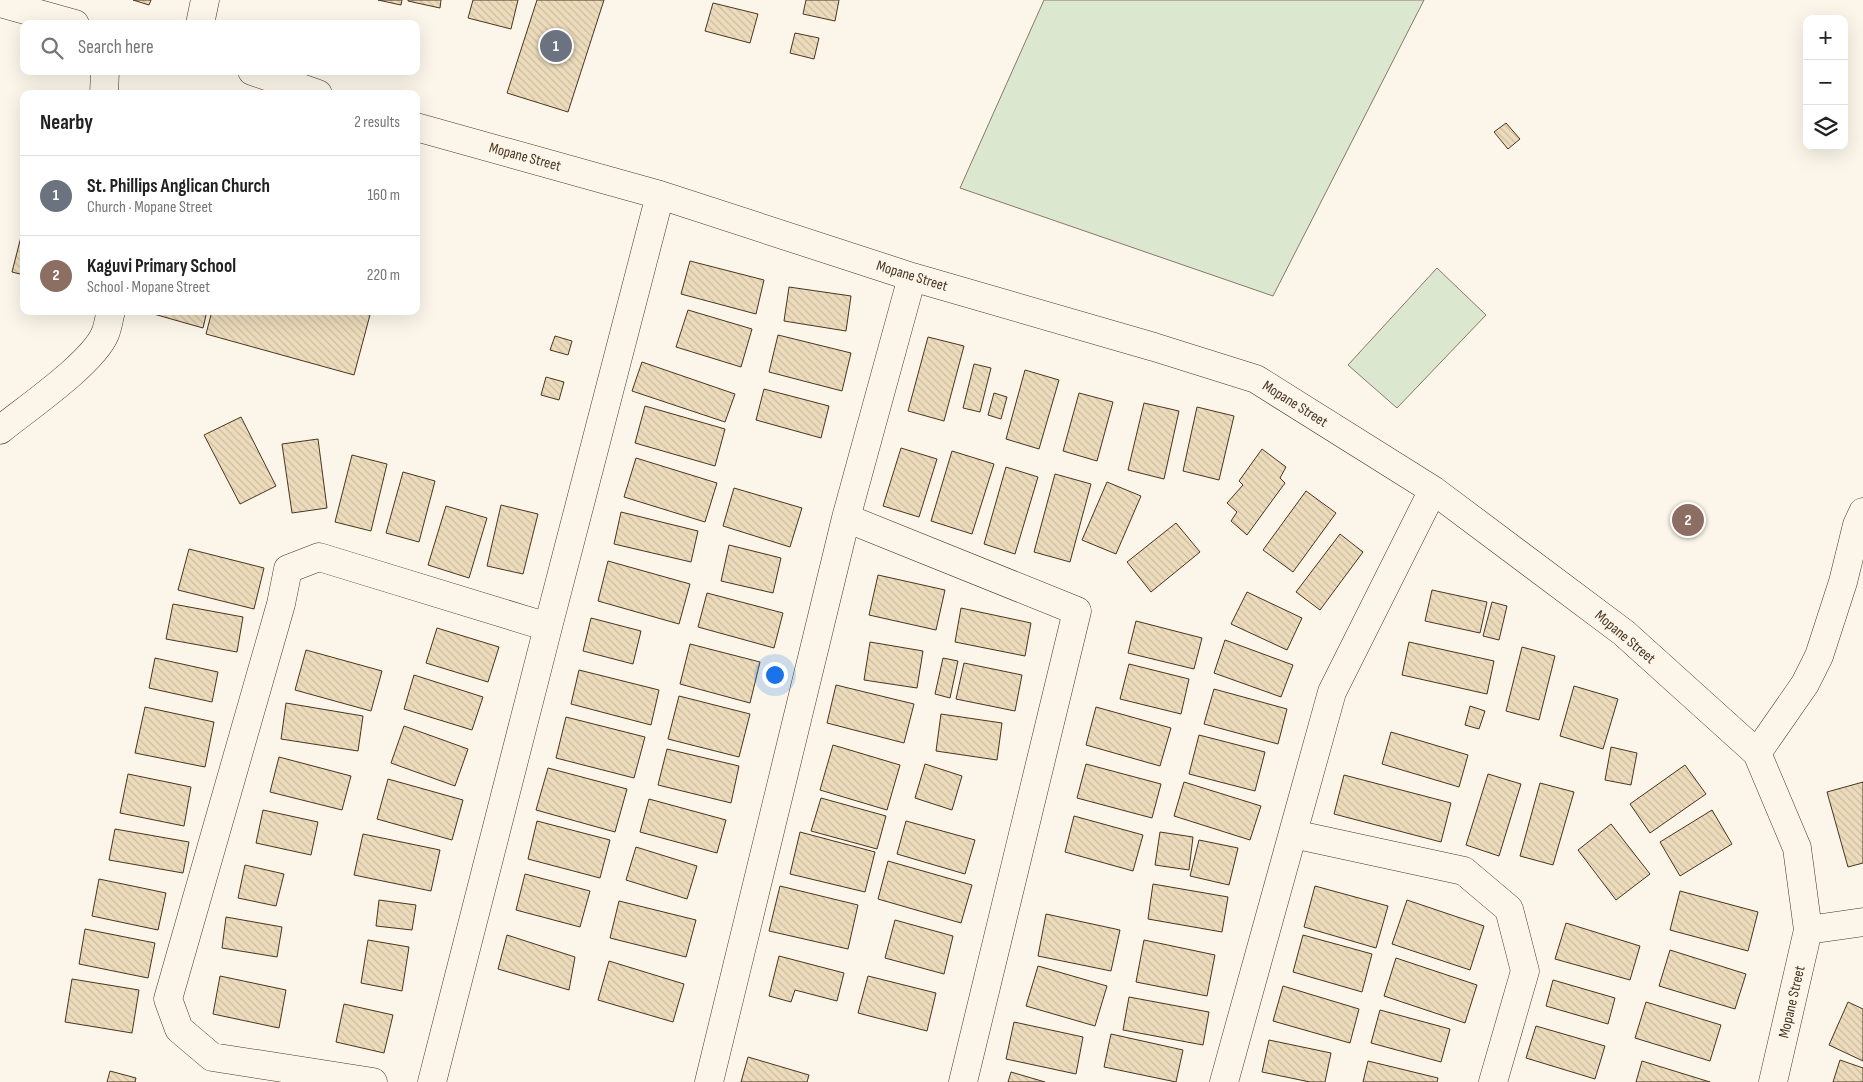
<!DOCTYPE html>
<meta charset="utf-8">
<style>
body{margin:0;font-family:"Sofia Sans Condensed",sans-serif;background:#f6f6f6;color:#222}
.controls{position:absolute;right:15px;top:15px;display:grid;overflow:hidden;border-radius:10px;box-shadow:0 5px 20px #0002}
.controls button{width:45px;height:45px;display:grid;place-items:center;padding:0;border:0;border-bottom:1px solid #e0e0e0;background:#fff;color:#222;font:25px sans-serif}
.you{position:absolute;left:774px;top:674px;width:18px;height:18px;margin:-12px;border:4px solid #fff;border-radius:50%;background:#1a73e8;box-shadow:0 0 0 8px #1a73e833}
.badge{display:grid;place-items:center;width:32px;height:32px;border-radius:50%;background:#1a73e8;color:#fff;font-size:16px;font-weight:700}
.pin{position:absolute;translate:-50% -50%;border:2px solid #fff;box-shadow:0 1px 5px #0006}
.list{margin:0;padding:0;list-style:none}
h2{display:flex;justify-content:space-between;align-items:center;height:65px;margin:0;padding:0 20px;font-size:21px}
h2 small{font-size:16px;font-weight:400;color:#767676}
.list li{display:grid;grid-template-columns:32px 1fr auto;gap:15px;align-items:center;box-sizing:border-box;height:80px;padding:0 20px;border-top:1px solid #e0e0e0}
.list b{display:block;font-size:19px;white-space:nowrap}
.list p{margin:0;font-size:16px;white-space:nowrap;color:#767676}
.list em{font-size:16px;font-style:normal;color:#767676}
.icon{flex:none;width:28px;height:28px;fill:none;stroke:currentColor;stroke-width:2;stroke-linecap:round;stroke-linejoin:round}
.map{position:relative;flex:none;width:1863px;height:1082px;overflow:hidden}
.search{position:absolute;background:#fff;box-shadow:0 5px 20px #0002;left:20px;top:20px;width:400px;height:55px;display:flex;align-items:center;gap:12px;box-sizing:border-box;padding:0 18px;border-radius:10px;color:#767676;font-size:19px}
.panel{position:absolute;background:#fff;box-shadow:0 5px 20px #0002;left:20px;top:90px;width:400px;height:225px;border-radius:10px}
.map>svg:first-child{display:block}
</style>
<div class="map">
<svg width="1863" height="1082" viewBox="0 0 1863 1082">
<defs>
<pattern id="building-back-hatch" width="6" height="6" patternUnits="userSpaceOnUse" patternTransform="scale(1.25)"><rect width="6" height="6" fill="#ecdcbc"/><path d="M-1 5l2 2M0 0l6 6M5-1l2 2" fill="none" stroke="#ccbda1"/></pattern>
</defs>
<rect width="100%" height="100%" fill="#fbf6e9"/>
<path fill="#dce7d0" stroke="#887966" d="M 1044,0 L 1424,0 L 1273,296 L 960,188 Z
M 1437,268 L 1486,315 L 1397,408 L 1348,365 Z"/>
<path fill="url(#building-back-hatch)" stroke="#4a3520" d="M 133,0 L 151,0 L 149,5 Z
M 378,0 L 402,0 L 401,5 Z
M 408,0 L 441,0 L 440,8 L 408,1 Z
M 473,0 L 518,0 L 511,29 L 468,18 Z
M 537,0 L 604,0 L 568,112 L 507,93 Z
M 806,0 L 839,0 L 835,21 L 803,14 Z
M 713,3 L 758,14 L 750,43 L 705,31 Z
M 795,33 L 819,38 L 814,59 L 790,53 Z
M 1506,123 L 1520,139 L 1508,149 L 1494,132 Z
M 24,225 L 24,275 L 12,272 Z
M 690,261 L 764,280 L 756,314 L 681,294 Z
M 789,287 L 851,296 L 846,331 L 784,321 Z
M 688,310 L 752,329 L 741,367 L 676,347 Z
M 143,311 L 207,311 L 203,328 Z
M 212,311 L 371,311 L 354,375 L 206,334 Z
M 778,335 L 851,353 L 842,391 L 769,372 Z
M 555,336 L 572,341 L 568,355 L 550,350 Z
M 928,337 L 964,346 L 944,421 L 908,411 Z
M 642,362 L 735,394 L 725,422 L 632,391 Z
M 974,364 L 991,368 L 980,412 L 963,408 Z
M 1025,370 L 1059,380 L 1039,449 L 1006,439 Z
M 546,377 L 564,382 L 559,400 L 541,395 Z
M 764,389 L 829,406 L 821,438 L 756,420 Z
M 994,393 L 1007,397 L 1001,419 L 988,415 Z
M 1079,393 L 1113,402 L 1097,461 L 1063,451 Z
M 1144,403 L 1179,411 L 1164,479 L 1128,470 Z
M 645,406 L 725,429 L 715,466 L 635,443 Z
M 1197,407 L 1234,416 L 1219,480 L 1183,471 Z
M 241,417 L 276,486 L 240,504 L 204,435 Z
M 318,439 L 327,508 L 292,513 L 282,444 Z
M 901,448 L 937,459 L 919,517 L 883,506 Z
M 1262,449 L 1286,467 L 1280,478 L 1285,483 L 1247,535 L 1231,521 L 1237,512 L 1227,503 L 1243,485 L 1239,481 Z
M 952,451 L 994,464 L 972,534 L 931,521 Z
M 352,455 L 387,464 L 371,531 L 335,522 Z
M 636,458 L 717,483 L 705,522 L 624,497 Z
M 1006,467 L 1038,477 L 1015,554 L 984,544 Z
M 403,472 L 435,481 L 419,542 L 386,533 Z
M 1055,474 L 1091,484 L 1070,562 L 1034,552 Z
M 1107,482 L 1141,496 L 1116,554 L 1082,540 Z
M 734,488 L 802,508 L 790,547 L 723,526 Z
M 1306,491 L 1336,513 L 1293,572 L 1263,550 Z
M 501,505 L 538,514 L 523,574 L 487,566 Z
M 446,506 L 487,518 L 469,578 L 428,565 Z
M 621,512 L 698,531 L 691,562 L 614,544 Z
M 1176,523 L 1200,552 L 1151,592 L 1127,562 Z
M 1340,534 L 1363,552 L 1320,610 L 1296,592 Z
M 729,545 L 781,558 L 773,593 L 721,581 Z
M 189,549 L 264,568 L 254,609 L 178,590 Z
M 608,561 L 690,584 L 679,624 L 598,601 Z
M 878,575 L 945,590 L 936,630 L 869,615 Z
M 1432,590 L 1487,602 L 1480,633 L 1425,621 Z
M 1247,592 L 1302,618 L 1287,650 L 1231,624 Z
M 707,593 L 783,613 L 774,648 L 698,627 Z
M 1492,602 L 1507,606 L 1499,640 L 1483,636 Z
M 173,604 L 243,617 L 237,652 L 166,639 Z
M 961,608 L 1031,623 L 1025,656 L 955,642 Z
M 591,618 L 641,631 L 633,664 L 583,651 Z
M 1136,621 L 1202,638 L 1194,669 L 1128,653 Z
M 437,628 L 499,647 L 488,682 L 426,663 Z
M 1225,640 L 1293,665 L 1281,697 L 1214,673 Z
M 870,642 L 923,651 L 917,688 L 864,680 Z
M 1409,642 L 1494,661 L 1487,694 L 1402,675 Z
M 690,644 L 760,662 L 750,703 L 680,684 Z
M 1522,647 L 1555,656 L 1539,720 L 1506,711 Z
M 306,650 L 382,671 L 371,711 L 295,690 Z
M 155,658 L 218,672 L 212,702 L 149,688 Z
M 943,658 L 958,661 L 950,698 L 935,694 Z
M 964,663 L 1022,675 L 1015,711 L 956,699 Z
M 1129,664 L 1189,679 L 1181,714 L 1120,699 Z
M 579,670 L 659,690 L 651,725 L 571,704 Z
M 414,675 L 483,697 L 472,730 L 404,709 Z
M 836,685 L 914,704 L 904,743 L 827,723 Z
M 1574,686 L 1618,699 L 1603,749 L 1560,736 Z
M 1214,689 L 1287,709 L 1278,744 L 1204,724 Z
M 679,696 L 750,714 L 739,757 L 668,739 Z
M 286,703 L 363,716 L 358,751 L 281,739 Z
M 1470,706 L 1485,711 L 1479,729 L 1465,725 Z
M 145,707 L 214,722 L 205,767 L 135,753 Z
M 1096,707 L 1171,728 L 1160,766 L 1086,745 Z
M 941,714 L 1002,723 L 997,760 L 936,751 Z
M 566,717 L 645,737 L 634,778 L 556,758 Z
M 404,726 L 468,749 L 455,786 L 391,763 Z
M 1391,732 L 1468,755 L 1459,787 L 1382,764 Z
M 1199,735 L 1265,752 L 1255,791 L 1189,774 Z
M 833,745 L 900,765 L 887,810 L 820,790 Z
M 1611,747 L 1637,753 L 1631,785 L 1605,780 Z
M 667,749 L 739,766 L 731,803 L 658,785 Z
M 279,757 L 351,776 L 342,810 L 270,792 Z
M 925,764 L 962,776 L 952,810 L 915,798 Z
M 1086,764 L 1161,784 L 1152,818 L 1077,798 Z
M 1685,765 L 1706,794 L 1650,833 L 1630,804 Z
M 548,768 L 627,789 L 615,832 L 536,810 Z
M 128,774 L 191,787 L 184,826 L 120,813 Z
M 1488,774 L 1521,784 L 1499,856 L 1466,845 Z
M 1344,775 L 1451,803 L 1441,842 L 1334,814 Z
M 388,779 L 463,800 L 452,840 L 377,819 Z
M 1184,782 L 1261,806 L 1250,840 L 1174,816 Z
M 1863,782 L 1863,863 L 1848,867 L 1827,792 Z
M 1540,783 L 1574,792 L 1553,865 L 1520,856 Z
M 821,798 L 886,816 L 877,849 L 811,831 Z
M 649,799 L 726,820 L 717,853 L 640,832 Z
M 263,810 L 318,822 L 311,855 L 256,843 Z
M 1712,810 L 1732,844 L 1680,876 L 1660,842 Z
M 1074,816 L 1143,835 L 1133,871 L 1065,852 Z
M 537,821 L 610,840 L 600,878 L 528,859 Z
M 906,821 L 975,840 L 965,874 L 897,854 Z
M 1611,824 L 1650,874 L 1616,900 L 1578,850 Z
M 115,829 L 189,842 L 183,873 L 109,860 Z
M 800,832 L 875,852 L 865,892 L 790,874 Z
M 1160,832 L 1193,837 L 1189,870 L 1155,865 Z
M 363,834 L 440,850 L 431,891 L 354,875 Z
M 1199,840 L 1238,848 L 1229,885 L 1190,876 Z
M 636,847 L 697,866 L 687,899 L 626,880 Z
M 888,861 L 972,885 L 961,923 L 878,899 Z
M 245,865 L 284,874 L 276,906 L 238,898 Z
M 525,874 L 590,891 L 580,927 L 516,910 Z
M 99,879 L 166,893 L 158,930 L 92,916 Z
M 1153,884 L 1228,897 L 1222,932 L 1148,919 Z
M 780,886 L 858,905 L 848,949 L 769,931 Z
M 1315,886 L 1388,906 L 1376,948 L 1304,927 Z
M 1680,891 L 1758,912 L 1748,951 L 1670,930 Z
M 379,900 L 416,905 L 412,930 L 376,926 Z
M 1407,900 L 1484,926 L 1470,970 L 1392,944 Z
M 619,901 L 696,920 L 686,957 L 610,938 Z
M 1046,914 L 1120,930 L 1111,971 L 1038,956 Z
M 226,917 L 282,927 L 277,957 L 222,948 Z
M 895,920 L 953,936 L 944,974 L 885,958 Z
M 1566,923 L 1640,946 L 1630,980 L 1555,959 Z
M 85,929 L 155,943 L 148,978 L 79,964 Z
M 507,935 L 575,957 L 569,990 L 498,969 Z
M 1303,935 L 1372,954 L 1362,992 L 1293,972 Z
M 368,940 L 409,947 L 402,991 L 361,983 Z
M 1144,940 L 1215,955 L 1207,996 L 1136,982 Z
M 1670,950 L 1746,974 L 1735,1009 L 1659,986 Z
M 779,956 L 844,973 L 837,1001 L 795,990 L 791,1002 L 769,996 Z
M 1396,958 L 1477,985 L 1465,1023 L 1384,996 Z
M 609,961 L 684,984 L 673,1022 L 598,1000 Z
M 1038,966 L 1107,986 L 1095,1026 L 1026,1006 Z
M 220,976 L 286,990 L 279,1028 L 213,1014 Z
M 868,976 L 936,993 L 927,1031 L 858,1013 Z
M 72,979 L 139,990 L 132,1033 L 65,1022 Z
M 1553,980 L 1615,998 L 1608,1024 L 1546,1006 Z
M 1283,986 L 1359,1009 L 1350,1043 L 1273,1021 Z
M 1129,997 L 1209,1012 L 1203,1045 L 1123,1030 Z
M 1646,1002 L 1721,1025 L 1710,1061 L 1635,1038 Z
M 1848,1002 L 1863,1009 L 1863,1061 L 1829,1045 Z
M 344,1004 L 393,1015 L 384,1053 L 336,1042 Z
M 1380,1010 L 1450,1029 L 1441,1062 L 1371,1043 Z
M 1014,1022 L 1083,1037 L 1076,1074 L 1006,1059 Z
M 1536,1026 L 1605,1046 L 1595,1079 L 1526,1058 Z
M 1111,1034 L 1183,1050 L 1176,1082 L 1104,1067 Z
M 1269,1040 L 1331,1053 L 1325,1082 L 1310,1082 L 1262,1072 Z
M 748,1057 L 809,1075 L 807,1082 L 741,1082 Z
M 1840,1060 L 1863,1068 L 1863,1082 L 1833,1082 Z
M 1368,1061 L 1438,1078 L 1437,1082 L 1363,1082 Z
M 1642,1061 L 1710,1082 L 1636,1082 Z
M 110,1071 L 136,1078 L 135,1082 L 107,1082 Z
M 1011,1072 L 1045,1082 L 1008,1082 Z"/>
<g fill="none" stroke-linecap="round" stroke-linejoin="round">
<defs>
<path id="minor" d="M 0,3 L 75,24
M 200,24 L 205,0
M 252,71 L 318,94
M 104,94 L 105,71
M 416,127 L 660,195 L 912,277 L 1154,347 L 1256,379 L 1433,490 L 1624,633 L 1757,753 L 1797,848 L 1808,930 L 1773,1082
M 0,430 C 27,408 92,364 105,334 C 108,327 109,318 111,311
M 846,518 L 1077,611 L 963,1082
M 1757,753 L 1805,684 L 1819,656 L 1843,582 L 1857,525 L 1863,512
M 1293,834 L 1464,871 L 1509,909 L 1525,971 L 1493,1082
M 1808,930 L 1863,922
M 373,1082 L 212,1057 L 179,1029 L 168,999 L 281,604 L 288,569 L 319,557 L 548,627
M 432,1082 L 548,627 L 660,195
M 709,1082 L 846,518 L 912,277
M 1224,1082 L 1332,692 L 1433,490"/>
</defs>
<use href="#minor" stroke="#4a3520" stroke-width="29"/>
<use href="#minor" stroke="#fbf6e9" stroke-width="28"/>
</g>
<g text-anchor="middle" dominant-baseline="central" stroke-width="4" stroke-linejoin="round" paint-order="stroke">
<g font-size="15" fill="#4a3520" stroke="#fbf6e9">
<text transform="translate(525 157) rotate(15)">Mopane Street</text>
<text transform="translate(912 276) rotate(17)">Mopane Street</text>
<text transform="translate(1295 404) rotate(32)">Mopane Street</text>
<text transform="translate(1625 637) rotate(40)">Mopane Street</text>
<text transform="translate(1792 1002) rotate(-77)">Mopane Street</text>
</g>
</g>
</svg>
<div class="controls">
<button>+</button>
<button>−</button>
<button><svg class="icon" aria-label="layers" viewBox="0 0 24 24"><path d="M12 4l9 5-9 5-9-5zM3 14l9 5 9-5"/></svg></button>
</div>
<div class="you"></div>
<div class="pin badge" style="left:556px;top:46px;background:#6b7280">1</div>
<div class="pin badge" style="left:1688px;top:520px;background:#8d6e63">2</div>
<div class="search"><svg class="icon" aria-label="search" viewBox="0 0 24 24"><circle cx="10" cy="10" r="6"/><path d="M15 15l6 6"/></svg>Search here</div>
<section class="panel">
<h2>Nearby<small>2 results</small></h2>
<ul class="list">
<li><span class="badge" style="background:#6b7280">1</span><div><b>St. Phillips Anglican Church</b><p>Church · Mopane Street</p></div><em>160 m</em></li>
<li><span class="badge" style="background:#8d6e63">2</span><div><b>Kaguvi Primary School</b><p>School · Mopane Street</p></div><em>220 m</em></li>
</ul>
</section>
</div>
